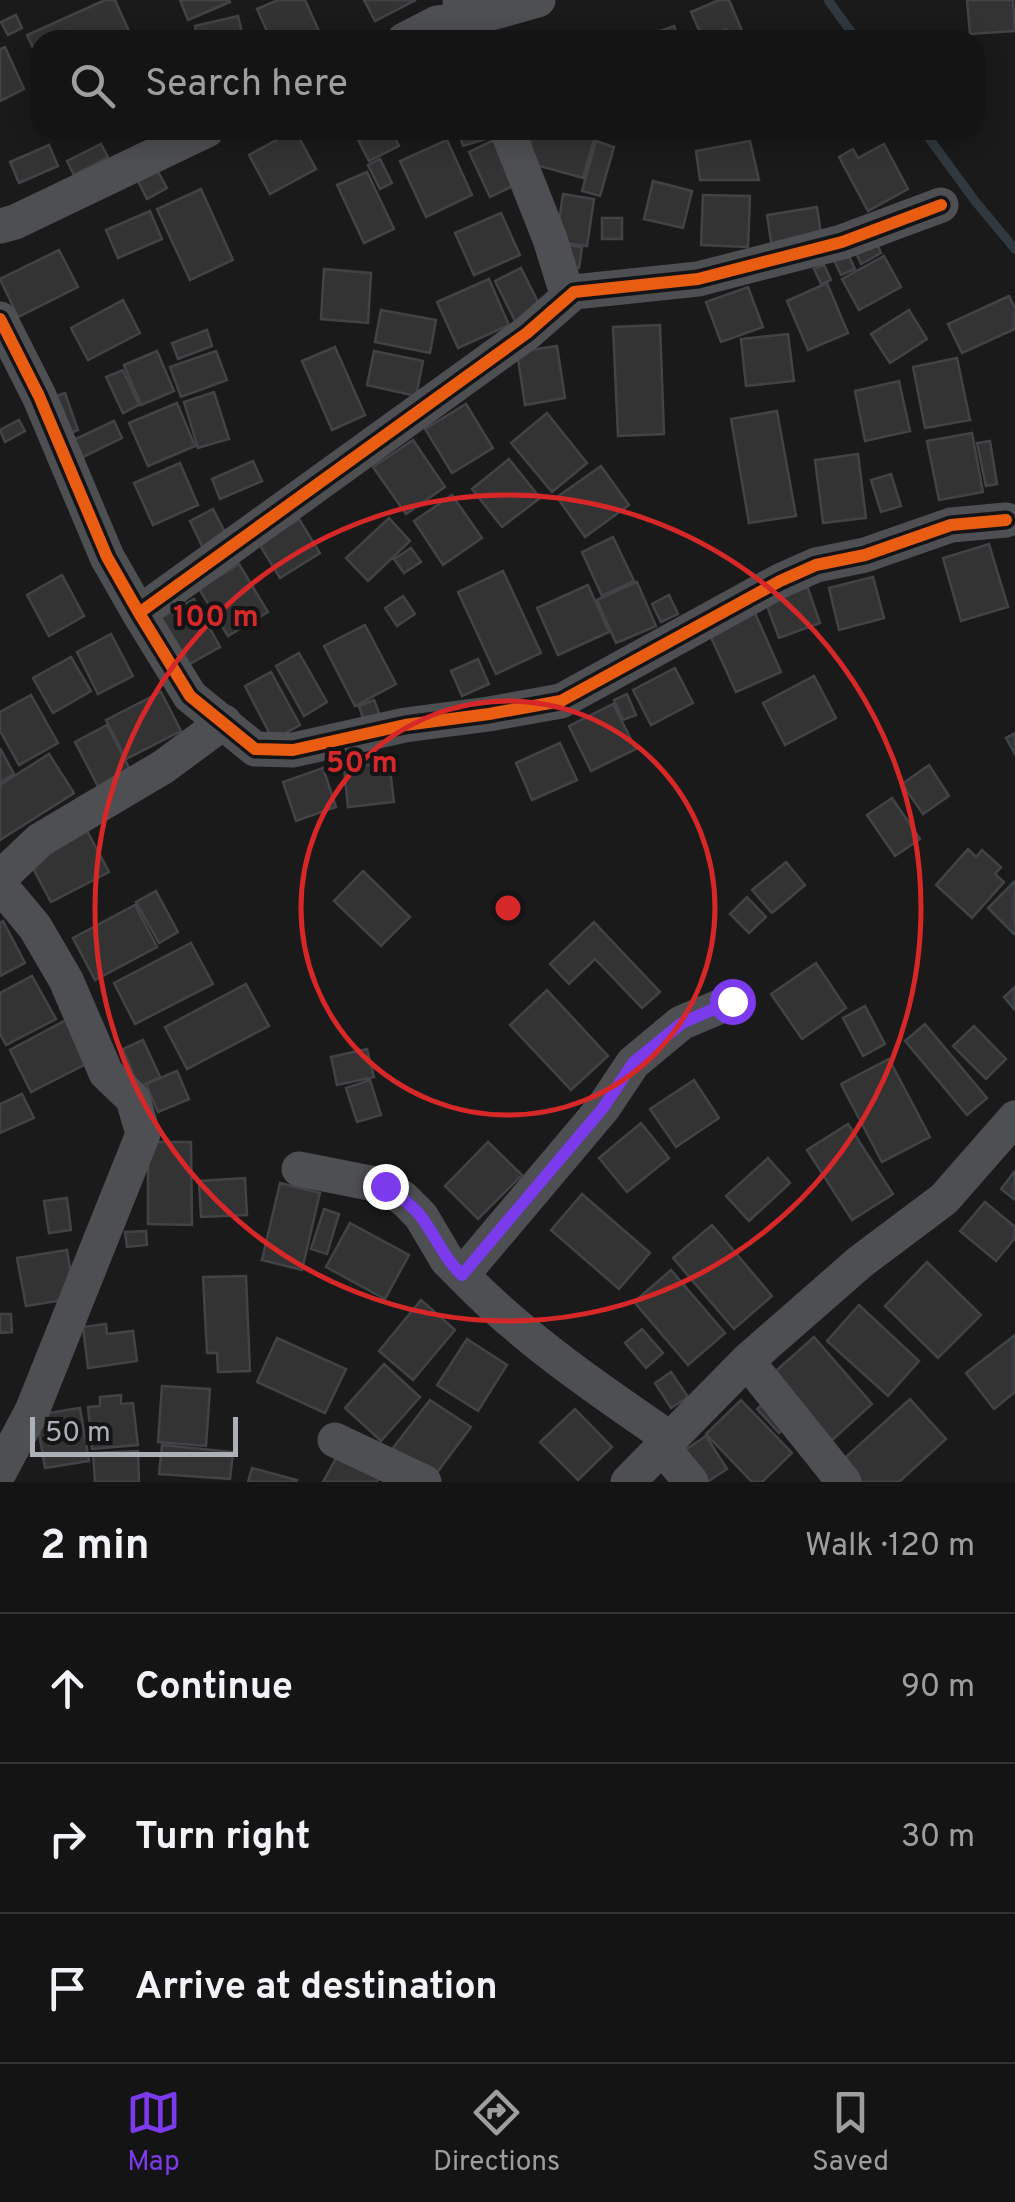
<!DOCTYPE html>
<meta charset="utf-8">
<style>
body{margin:0;font-family:Overpass,sans-serif;background:#1d1d1d;color:#f1f3f6}
.scale{position:absolute;left:30px;bottom:25px;width:208px;box-sizing:border-box;padding-left:10px;border:5px solid #acb1b9;border-top:0;font-size:28px;line-height:35px;white-space:nowrap;color:#acb1b9;-webkit-text-stroke:8px #141416;paint-order:stroke}
.stop{position:absolute;width:30px;height:30px;margin:-22px;border:8px solid #7c3aed;border-radius:50%;background:#fff}
.stop.end{background:#7c3aed;border-color:#fff;box-shadow:0 2px 10px #0008}
.list{margin:0;padding:0;list-style:none}
h2{display:flex;justify-content:space-between;align-items:center;height:130px;margin:0;padding:0 40px;font-size:42px}
h2 small{font-size:32px;font-weight:400;color:#9d9ea0}
.list li{display:grid;grid-template-columns:65px 1fr auto;gap:30px;align-items:center;box-sizing:border-box;height:150px;padding:0 40px;border-top:2px solid #333334}
.list b{display:block;font-size:38px;white-space:nowrap}
.list em{font-size:32px;font-style:normal;color:#9d9ea0}
.icon{flex:none;width:55px;height:55px;fill:none;stroke:currentColor;stroke-width:2;stroke-linecap:round;stroke-linejoin:round}
.map{position:relative;flex:none;width:1015px;height:1482px;overflow:hidden}
.search{position:absolute;background:#141414;box-shadow:0 5px 25px #0003;left:30px;right:30px;top:30px;height:110px;display:flex;align-items:center;gap:25px;box-sizing:border-box;padding:0 35px;border-radius:30px;color:#9d9ea0;font-size:38px}
.sheet{height:580px;background:#141414}
nav{display:flex;justify-content:space-around;align-items:center;box-sizing:border-box;height:140px;border-top:2px solid #333334;background:#141414;font-size:28px;color:#9d9ea0}
nav a{display:grid;justify-items:center;gap:5px}
nav .on{color:#7c3aed}
.map>svg:first-child{display:block}
</style>
<div class="map">
<svg width="1015" height="1482" viewBox="0 0 1015 1482">
<rect width="100%" height="100%" fill="#1a1a1a"/>
<g fill="none" stroke-linecap="round" stroke-linejoin="round">
<path stroke="#30393f" stroke-width="9" d="M 828,0 L 857,40
M 923,130 L 975,201 L 1015,249"/>
</g>
<path fill="#333334" stroke="#424346" stroke-width="2.5" d="M 105,0 L 115,0 L 133,40 L 40,40 L 40,63 L 27,35 Z
M 180,0 L 229,0 L 230,2 L 188,20 Z
M 278,0 L 305,0 L 323,40 L 271,40 L 257,9 Z
M 364,0 L 416,0 L 375,21 Z
M 719,0 L 729,0 L 746,40 L 732,40 L 726,29 L 703,39 L 691,12 Z
M 967,0 L 1013,0 L 1015,31 L 970,34 Z
M 16,15 L 22,28 L 8,35 L 1,22 Z
M 238,16 L 244,40 L 198,40 L 195,26 Z
M 674,26 L 679,40 L 635,40 Z
M 5,47 L 24,89 L 0,101 L 0,49 Z
M 295,130 L 316,169 L 270,194 L 249,155 Z
M 353,130 L 391,130 L 399,146 L 369,161 Z
M 458,130 L 490,130 L 492,137 L 463,146 Z
M 535,130 L 588,130 L 596,132 L 583,178 L 525,162 Z
M 447,140 L 472,195 L 426,217 L 400,161 Z
M 494,140 L 515,185 L 490,197 L 469,152 Z
M 596,141 L 614,147 L 600,196 L 582,191 Z
M 750,141 L 759,180 L 700,180 L 696,151 Z
M 101,144 L 108,157 L 74,175 L 67,161 Z
M 884,144 L 908,189 L 868,211 L 839,157 L 853,149 L 858,158 Z
M 49,145 L 58,166 L 19,183 L 10,162 Z
M 380,159 L 392,183 L 380,189 L 368,165 Z
M 157,170 L 167,188 L 147,199 L 138,181 Z
M 367,172 L 394,229 L 364,243 L 337,185 Z
M 653,181 L 692,191 L 683,228 L 644,219 Z
M 201,189 L 233,260 L 190,280 L 157,209 Z
M 563,194 L 594,199 L 587,246 L 556,242 Z
M 703,195 L 750,196 L 748,247 L 701,245 Z
M 817,207 L 822,240 L 772,248 L 767,215 Z
M 150,211 L 162,239 L 118,258 L 106,230 Z
M 501,213 L 520,255 L 474,275 L 455,233 Z
M 602,218 L 622,218 L 622,239 L 602,239 Z
M 875,240 L 881,253 L 861,264 L 855,251 Z
M 565,245 L 582,247 L 579,268 L 562,266 Z
M 59,250 L 78,287 L 18,317 L 0,279 Z
M 847,252 L 855,269 L 841,275 L 833,258 Z
M 884,256 L 901,287 L 859,310 L 842,279 Z
M 824,265 L 831,280 L 821,284 L 814,269 Z
M 521,268 L 541,308 L 515,321 L 495,281 Z
M 324,269 L 371,273 L 368,323 L 321,319 Z
M 489,279 L 509,325 L 458,348 L 437,302 Z
M 827,283 L 848,333 L 808,350 L 787,301 Z
M 748,287 L 763,327 L 721,342 L 706,302 Z
M 1009,296 L 1015,308 L 1015,329 L 962,353 L 948,324 Z
M 123,300 L 140,333 L 88,360 L 71,328 Z
M 381,310 L 436,320 L 430,353 L 375,342 Z
M 909,310 L 927,339 L 890,363 L 871,334 Z
M 660,325 L 664,434 L 618,436 L 613,327 Z
M 207,330 L 212,346 L 178,359 L 172,343 Z
M 788,334 L 794,381 L 746,386 L 741,339 Z
M 557,346 L 565,398 L 525,405 L 517,352 Z
M 335,347 L 365,415 L 332,430 L 302,361 Z
M 157,351 L 174,391 L 141,405 L 124,365 Z
M 216,351 L 227,380 L 181,397 L 170,367 Z
M 374,351 L 423,361 L 416,396 L 367,385 Z
M 957,358 L 970,420 L 925,428 L 913,367 Z
M 123,370 L 139,405 L 123,413 L 106,377 Z
M 899,381 L 910,431 L 865,441 L 855,391 Z
M 214,392 L 229,439 L 198,448 L 184,402 Z
M 65,393 L 78,430 L 61,437 L 47,399 Z
M 177,403 L 195,446 L 148,466 L 129,423 Z
M 466,404 L 493,448 L 452,473 L 425,429 Z
M 777,411 L 796,516 L 749,523 L 731,419 Z
M 547,413 L 587,463 L 552,492 L 511,443 Z
M 19,420 L 25,431 L 5,442 L 0,430 Z
M 114,421 L 122,438 L 79,459 L 71,441 Z
M 972,433 L 983,492 L 939,500 L 927,441 Z
M 413,440 L 445,487 L 406,514 L 373,467 Z
M 990,441 L 997,484 L 986,486 L 977,443 Z
M 858,454 L 866,518 L 823,523 L 815,460 Z
M 509,459 L 540,498 L 502,527 L 472,489 Z
M 253,461 L 262,481 L 220,499 L 212,479 Z
M 180,463 L 198,505 L 153,525 L 134,483 Z
M 601,466 L 629,505 L 585,537 L 557,497 Z
M 891,474 L 901,506 L 881,512 L 871,480 Z
M 452,495 L 482,538 L 443,565 L 414,521 Z
M 213,509 L 228,538 L 204,550 L 190,521 Z
M 389,518 L 410,541 L 368,581 L 346,558 Z
M 299,519 L 320,553 L 280,578 L 259,544 Z
M 613,537 L 634,581 L 602,596 L 582,552 Z
M 989,544 L 1008,607 L 961,621 L 943,558 Z
M 411,548 L 421,562 L 404,573 L 394,559 Z
M 239,564 L 268,612 L 228,636 L 199,589 Z
M 503,571 L 541,653 L 496,674 L 458,592 Z
M 62,575 L 84,616 L 49,636 L 27,595 Z
M 873,577 L 884,618 L 839,630 L 829,588 Z
M 637,582 L 656,626 L 616,643 L 597,600 Z
M 806,583 L 820,623 L 779,638 L 764,598 Z
M 588,585 L 609,632 L 558,655 L 537,608 Z
M 669,595 L 678,614 L 661,622 L 652,604 Z
M 403,596 L 415,614 L 397,626 L 385,608 Z
M 194,599 L 220,647 L 179,670 L 152,623 Z
M 751,604 L 781,672 L 736,692 L 705,624 Z
M 365,625 L 396,684 L 355,706 L 324,646 Z
M 111,634 L 133,676 L 98,694 L 77,652 Z
M 299,653 L 327,702 L 304,716 L 276,666 Z
M 71,657 L 91,691 L 53,713 L 33,678 Z
M 478,659 L 489,684 L 462,696 L 451,671 Z
M 675,668 L 693,703 L 651,725 L 633,690 Z
M 271,672 L 300,725 L 273,740 L 245,686 Z
M 814,676 L 836,718 L 785,745 L 763,703 Z
M 161,692 L 181,731 L 126,759 L 106,720 Z
M 627,694 L 636,715 L 623,720 L 614,700 Z
M 31,695 L 58,743 L 19,765 L 0,731 L 0,712 Z
M 374,700 L 381,718 L 365,724 L 359,706 Z
M 613,704 L 636,749 L 591,771 L 569,726 Z
M 107,725 L 135,779 L 103,796 L 75,742 Z
M 1015,733 L 1015,754 L 1006,738 Z
M 560,743 L 577,780 L 532,800 L 516,763 Z
M 0,748 L 14,774 L 0,782 Z
M 49,754 L 74,793 L 0,840 L 0,785 Z
M 389,762 L 394,802 L 348,807 L 344,768 Z
M 929,765 L 949,796 L 923,814 L 902,784 Z
M 323,768 L 336,807 L 296,821 L 283,782 Z
M 892,798 L 920,839 L 895,856 L 867,815 Z
M 86,829 L 109,872 L 51,902 L 28,859 Z
M 968,849 L 976,857 L 982,850 L 1001,867 L 995,874 L 1004,882 L 972,918 L 936,885 Z
M 786,862 L 805,885 L 772,913 L 752,890 Z
M 363,871 L 410,917 L 381,946 L 334,901 Z
M 1015,881 L 1015,933 L 1014,934 L 988,908 Z
M 156,891 L 178,932 L 159,943 L 136,902 Z
M 747,897 L 766,917 L 749,933 L 730,914 Z
M 135,905 L 157,947 L 95,980 L 73,938 Z
M 3,921 L 25,963 L 0,976 L 0,923 Z
M 594,922 L 660,992 L 642,1008 L 595,959 L 569,984 L 550,964 Z
M 191,943 L 213,984 L 135,1024 L 114,983 Z
M 816,963 L 846,1008 L 802,1039 L 771,994 Z
M 32,976 L 56,1019 L 6,1045 L 0,1034 L 0,993 Z
M 246,984 L 269,1026 L 187,1069 L 165,1027 Z
M 1015,987 L 1015,1010 L 1004,997 Z
M 547,990 L 608,1056 L 571,1090 L 510,1025 Z
M 865,1006 L 885,1044 L 863,1056 L 843,1018 Z
M 66,1020 L 88,1063 L 31,1092 L 10,1050 Z
M 925,1024 L 987,1098 L 967,1115 L 905,1041 Z
M 974,1026 L 1006,1059 L 986,1079 L 953,1046 Z
M 143,1040 L 160,1077 L 139,1087 L 123,1049 Z
M 367,1049 L 374,1077 L 337,1085 L 331,1057 Z
M 889,1059 L 930,1137 L 882,1162 L 841,1084 Z
M 177,1071 L 189,1099 L 158,1112 L 146,1084 Z
M 370,1080 L 381,1115 L 357,1122 L 346,1088 Z
M 694,1080 L 719,1118 L 676,1147 L 650,1109 Z
M 22,1094 L 34,1118 L 0,1133 L 0,1104 Z
M 641,1123 L 669,1158 L 627,1192 L 599,1158 Z
M 848,1124 L 893,1194 L 852,1220 L 807,1150 Z
M 148,1142 L 191,1142 L 192,1225 L 148,1224 Z
M 488,1142 L 522,1175 L 478,1219 L 445,1186 Z
M 768,1158 L 790,1183 L 749,1221 L 726,1196 Z
M 1015,1171 L 1015,1200 L 1001,1189 Z
M 245,1178 L 247,1215 L 201,1217 L 199,1181 Z
M 280,1183 L 320,1193 L 302,1270 L 262,1260 Z
M 582,1194 L 650,1253 L 619,1289 L 551,1230 Z
M 67,1198 L 71,1230 L 49,1233 L 44,1201 Z
M 985,1202 L 1015,1227 L 1015,1238 L 996,1261 L 960,1231 Z
M 324,1209 L 339,1214 L 327,1254 L 311,1249 Z
M 350,1223 L 409,1255 L 385,1299 L 326,1267 Z
M 712,1225 L 772,1296 L 734,1329 L 673,1258 Z
M 146,1231 L 147,1245 L 127,1247 L 125,1232 Z
M 67,1250 L 75,1298 L 26,1306 L 17,1258 Z
M 927,1262 L 981,1315 L 938,1358 L 885,1306 Z
M 671,1270 L 725,1333 L 688,1365 L 634,1302 Z
M 246,1276 L 250,1371 L 218,1372 L 217,1353 L 207,1353 L 203,1277 Z
M 421,1300 L 455,1330 L 413,1380 L 379,1351 Z
M 859,1305 L 919,1361 L 888,1396 L 827,1341 Z
M 0,1314 L 11,1314 L 12,1332 L 0,1333 Z
M 106,1324 L 107,1334 L 133,1331 L 137,1361 L 88,1368 L 83,1327 Z
M 642,1329 L 663,1353 L 646,1368 L 625,1343 Z
M 1015,1335 L 1015,1392 L 994,1409 L 966,1373 Z
M 814,1337 L 872,1404 L 829,1443 L 770,1376 Z
M 277,1338 L 346,1369 L 325,1413 L 257,1382 Z
M 467,1339 L 507,1365 L 478,1411 L 437,1385 Z
M 384,1364 L 420,1397 L 381,1441 L 345,1408 Z
M 671,1372 L 688,1397 L 671,1408 L 655,1383 Z
M 162,1386 L 210,1389 L 206,1446 L 158,1442 Z
M 121,1395 L 121,1404 L 133,1403 L 138,1445 L 92,1449 L 88,1407 L 100,1406 L 100,1397 Z
M 771,1397 L 792,1421 L 779,1433 L 757,1409 Z
M 910,1399 L 946,1439 L 899,1482 L 852,1482 L 837,1465 Z
M 430,1400 L 471,1427 L 433,1478 L 393,1448 Z
M 741,1400 L 792,1453 L 762,1482 L 752,1482 L 706,1434 Z
M 80,1408 L 89,1461 L 45,1468 L 36,1415 Z
M 575,1409 L 612,1447 L 578,1480 L 540,1442 Z
M 706,1436 L 727,1469 L 707,1482 L 676,1456 Z
M 162,1445 L 233,1452 L 230,1479 L 159,1474 Z
M 138,1451 L 139,1482 L 95,1482 L 93,1453 Z
M 339,1453 L 380,1476 L 377,1482 L 323,1482 Z
M 252,1468 L 297,1480 L 296,1482 L 248,1482 Z"/>
<g fill="none" stroke-linecap="round" stroke-linejoin="round">
<path stroke="#4e4f52" stroke-width="35" d="M 404,40 L 437,23 L 466,20 L 460,0
M 473,40 L 466,20 L 538,0
M 507,130 L 550,239 L 564,284 L 574,292
M 0,226 L 15,222 L 207,130
M 0,319 L 39,396 L 107,557 L 139,613 L 190,696 L 255,749 L 293,750 L 405,725 L 489,714 L 561,701 L 780,581 L 816,565 L 865,555 L 951,525 L 1006,520
M 139,613 L 527,333 L 574,292 L 698,279 L 842,242 L 941,205
M 0,878 L 40,840 L 163,767 L 224,722
M 0,885 L 35,927 L 66,980 L 106,1073 L 133,1099 L 143,1134 L 32,1411 L 0,1471
M 299,1169 L 385,1186 L 404,1199 L 421,1216 L 447,1260 L 462,1275
M 747,1361 L 844,1482
M 669,1438 C 596,1388 523,1338 462,1275 L 603,1108 L 633,1063 L 681,1023 L 733,1001
M 335,1440 L 424,1482
M 662,1447 L 691,1482
M 628,1482 L 747,1361 L 860,1262 L 944,1199 L 1015,1118"/>
<defs>
<path id="cycleway" d="M 0,319 L 39,396 L 107,557 L 139,613 L 190,696 L 255,749 L 293,750 L 405,725 L 489,714 L 561,701 L 780,581 L 816,565 L 865,555 L 951,525 L 1006,520
M 139,613 L 527,333 L 574,292 L 698,279 L 842,242 L 941,205"/>
</defs>
<use href="#cycleway" stroke="#141416" stroke-width="19"/>
<use href="#cycleway" stroke="#e95d12" stroke-width="12"/>
</g>
<g fill="none" stroke-linecap="round" stroke-linejoin="round">
<path stroke="#7c3aed" stroke-width="12" d="M 385,1186 C 397,1194 408,1202 418,1213 C 435,1233 441,1255 462,1275 L 603,1108 L 633,1063 L 682,1023 L 732,1001"/>
</g>
<g fill="none" stroke="#d62828" stroke-width="5">
<circle cx="508" cy="908" r="207"/>
<circle cx="508" cy="908" r="413"/>
</g>
<circle cx="508" cy="908" r="15" fill="#d62828" stroke="#141416" stroke-width="5"/>
<g font-size="30" text-anchor="middle" font-weight="bold" fill="#d62828" stroke="#141416" stroke-width="8" stroke-linejoin="round" paint-order="stroke">
<text x="216" y="626">100 m</text>
<text x="362" y="772">50 m</text>
</g>
</svg>
<div class="scale">50 m</div>
<div class="stop" style="left:732px;top:1001px"></div>
<div class="stop end" style="left:385px;top:1186px"></div>
<div class="search"><svg class="icon" aria-label="search" viewBox="0 0 24 24"><circle cx="10" cy="10" r="6"/><path d="M15 15l6 6"/></svg>Search here</div>
</div>
<section class="sheet">
<h2>2 min<small>Walk · 120 m</small></h2>
<ul class="list">
<li><svg class="icon" aria-label="ahead" viewBox="0 0 24 24"><path d="M12 20V5M6 11l6-6 6 6"/></svg><div><b>Continue</b></div><em>90 m</em></li>
<li><svg class="icon" aria-label="right" viewBox="0 0 24 24"><path d="M7 20v-9h11M14 6l5 5-5 5"/></svg><div><b>Turn right</b></div><em>30 m</em></li>
<li><svg class="icon" aria-label="arrive" viewBox="0 0 24 24"><path d="M6 21V4h12l-3 4 3 4H6"/></svg><div><b>Arrive at destination</b></div></li>
</ul>
</section>
<nav>
<a class="on"><svg class="icon" aria-label="map" viewBox="0 0 24 24"><path d="M3 6l6-2 6 2 6-2v14l-6 2-6-2-6 2zM9 4v14M15 6v14"/></svg>Map</a>
<a><svg class="icon" aria-label="directions" viewBox="0 0 24 24"><path d="M12 3l9 9-9 9-9-9zM9 14v-3h6M13 9l2 2-2 2"/></svg>Directions</a>
<a><svg class="icon" aria-label="saved" viewBox="0 0 24 24"><path d="M7 4h10v16l-5-4-5 4z"/></svg>Saved</a>
</nav>
